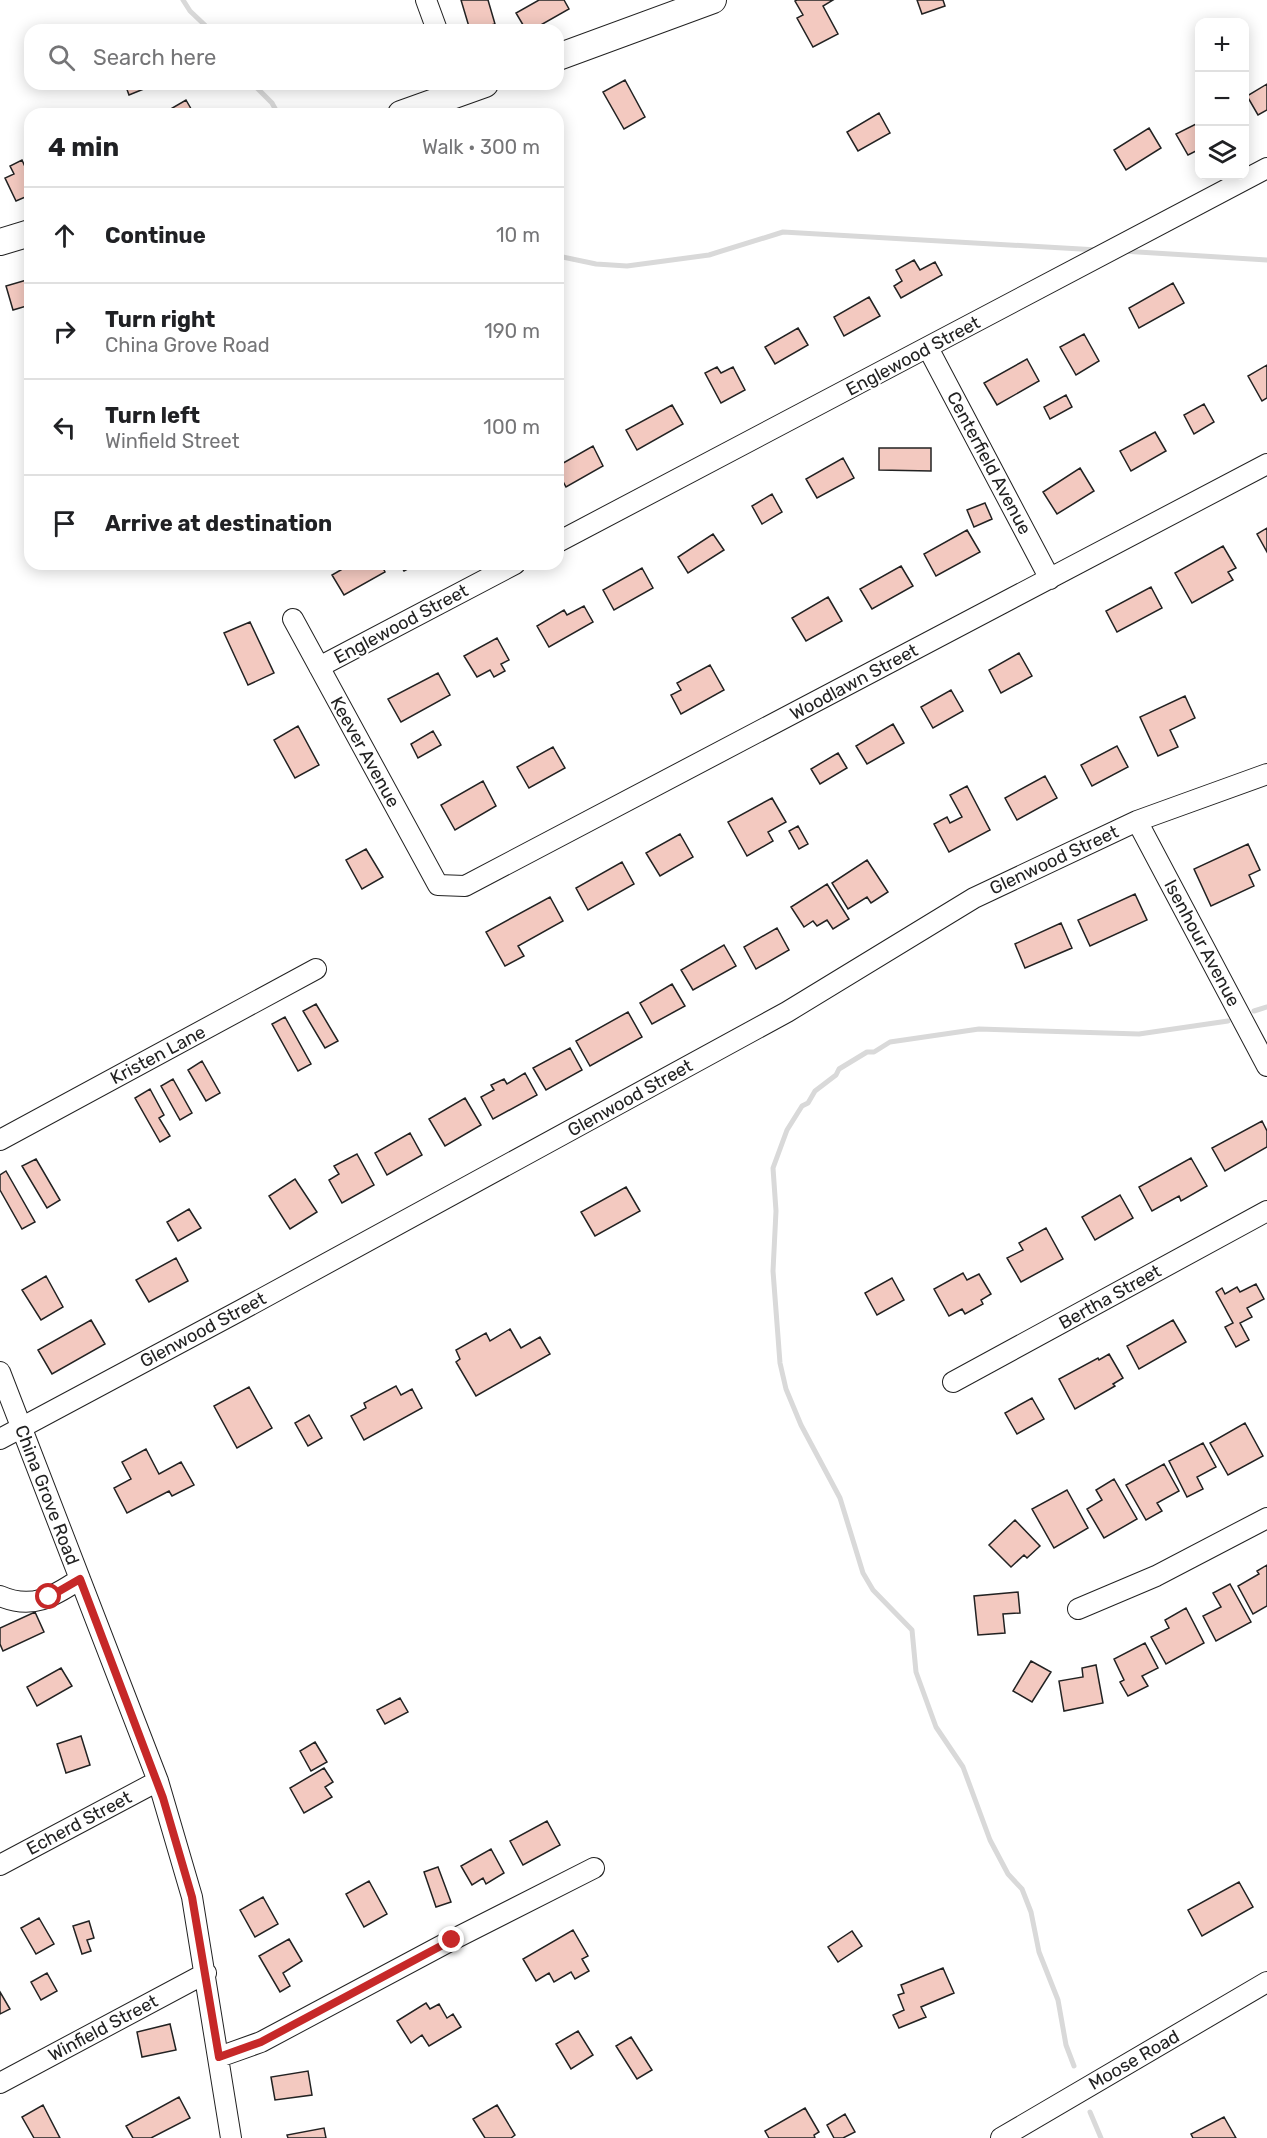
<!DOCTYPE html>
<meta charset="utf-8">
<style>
body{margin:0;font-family:Rubik,sans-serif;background:#f6f6f6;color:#202124}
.controls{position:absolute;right:18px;top:18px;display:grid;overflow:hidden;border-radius:12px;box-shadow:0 3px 15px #0003}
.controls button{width:54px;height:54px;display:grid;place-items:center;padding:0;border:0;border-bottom:2px solid #e0e0e0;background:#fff;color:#202124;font:30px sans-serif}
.stop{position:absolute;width:18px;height:18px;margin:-14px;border:4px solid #c62828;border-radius:50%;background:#fff}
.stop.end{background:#c62828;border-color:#fff;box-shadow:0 2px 6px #0008}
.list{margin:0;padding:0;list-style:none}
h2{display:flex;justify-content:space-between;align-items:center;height:78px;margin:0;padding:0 24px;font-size:26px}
h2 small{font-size:20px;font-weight:400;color:#757577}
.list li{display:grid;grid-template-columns:39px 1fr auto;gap:18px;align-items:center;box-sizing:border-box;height:96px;padding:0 24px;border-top:2px solid #e0e0e0}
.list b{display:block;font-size:22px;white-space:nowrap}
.list p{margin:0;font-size:20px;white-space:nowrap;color:#757577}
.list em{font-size:20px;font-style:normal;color:#757577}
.icon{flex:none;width:33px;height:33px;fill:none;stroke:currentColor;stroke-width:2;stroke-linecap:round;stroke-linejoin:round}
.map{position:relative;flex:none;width:1267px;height:2138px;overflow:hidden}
.search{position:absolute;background:#fff;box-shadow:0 3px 15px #0003;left:24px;top:24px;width:540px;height:66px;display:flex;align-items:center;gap:15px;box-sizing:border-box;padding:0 21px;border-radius:18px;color:#757577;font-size:22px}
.panel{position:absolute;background:#fff;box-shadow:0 3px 15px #0003;left:24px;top:108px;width:540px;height:462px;border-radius:18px}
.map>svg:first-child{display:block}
</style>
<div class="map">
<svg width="1267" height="2138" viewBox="0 0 1267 2138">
<rect width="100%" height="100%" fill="#fff"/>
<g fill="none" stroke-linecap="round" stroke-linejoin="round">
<path stroke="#d9d9d9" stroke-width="5" d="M 183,0 L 190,11 L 210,30
M 253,84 L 272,103 L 278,114
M 1122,251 L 1267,260
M 558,256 L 596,264 L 627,266 L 709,255 L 783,232 L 1098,250
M 1254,1011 L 1267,1007
M 1074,2066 L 1066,2045 L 1058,2000 L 1039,1952 L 1031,1912 L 1022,1889 L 1008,1874 L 990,1840 L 963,1767 L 936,1727 L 916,1672 L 912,1630 L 873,1590 L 863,1573 L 840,1498 L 801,1425 L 786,1389 L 780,1363 L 773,1271 L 776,1211 L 773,1168 L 787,1130 L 802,1106 L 808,1103 L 815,1091 L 836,1075 L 839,1069 L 867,1052 L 874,1052 L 890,1042 L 979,1029 L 1139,1034 L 1228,1021
M 1090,2112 L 1101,2138"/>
</g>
<path fill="#f3c9c0" stroke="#222" stroke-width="1.5" d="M 461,0 L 488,0 L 495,24 L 470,30 Z
M 539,0 L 564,0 L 569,9 L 532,30 L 526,30 L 516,13 Z
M 797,0 L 833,0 L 823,6 L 838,34 L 813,47 L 797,18 L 803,15 L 795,1 Z
M 917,0 L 943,0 L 945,6 L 922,14 Z
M 625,80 L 645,117 L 624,129 L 603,92 Z
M 125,84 L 150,84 L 151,86 L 129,95 Z
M 1267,84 L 1267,110 L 1258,115 L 1247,96 Z
M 186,100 L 194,114 L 162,114 Z
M 879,113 L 890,133 L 858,151 L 847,132 Z
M 1200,122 L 1200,149 L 1188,155 L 1176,134 Z
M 1149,128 L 1161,148 L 1126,170 L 1114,150 Z
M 22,160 L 30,178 L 30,195 L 16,201 L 5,178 L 14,174 L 10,166 Z
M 914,260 L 920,270 L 935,262 L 942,275 L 901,298 L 894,286 L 902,281 L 896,270 Z
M 30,279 L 30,305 L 13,310 L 6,286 Z
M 1173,283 L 1184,303 L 1139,328 L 1129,308 Z
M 869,297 L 880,316 L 844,336 L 834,317 Z
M 798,328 L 808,345 L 775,364 L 765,347 Z
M 1084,334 L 1099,361 L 1076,375 L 1060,347 Z
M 1027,359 L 1039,381 L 997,405 L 984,383 Z
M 1267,365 L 1267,398 L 1262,401 L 1248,376 Z
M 717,367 L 721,373 L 733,367 L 745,390 L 721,403 L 705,373 Z
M 1066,395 L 1072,407 L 1050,419 L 1044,407 Z
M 1204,404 L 1214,422 L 1194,434 L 1184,415 Z
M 672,405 L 683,424 L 637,450 L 626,430 Z
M 1155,432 L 1166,451 L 1131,471 L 1120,451 Z
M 593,446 L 603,466 L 566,487 L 558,472 L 558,466 Z
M 879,448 L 931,448 L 931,471 L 879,470 Z
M 843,458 L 854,478 L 817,498 L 806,479 Z
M 1080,468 L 1094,491 L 1057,514 L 1043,492 Z
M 772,494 L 782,512 L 762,524 L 752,506 Z
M 985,503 L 992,519 L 974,527 L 967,510 Z
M 1267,528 L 1267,552 L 1257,534 Z
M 967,530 L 980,552 L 936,576 L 924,554 Z
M 713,534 L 724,550 L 688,573 L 678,557 Z
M 1223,546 L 1236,568 L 1228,572 L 1233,580 L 1192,603 L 1175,573 Z
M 351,564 L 381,564 L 385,572 L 344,595 L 332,575 Z
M 400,564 L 417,564 L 404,571 Z
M 901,566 L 913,586 L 872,609 L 860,589 Z
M 642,568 L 653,588 L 614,610 L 603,590 Z
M 1151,587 L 1162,608 L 1117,632 L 1106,611 Z
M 828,597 L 842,621 L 806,641 L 792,618 Z
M 584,606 L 593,622 L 549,647 L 537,626 L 564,610 L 567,615 Z
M 250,622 L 274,673 L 248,685 L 224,633 Z
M 497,638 L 509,660 L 501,664 L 505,671 L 494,677 L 490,670 L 477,677 L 464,656 Z
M 1019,653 L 1032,676 L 1001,693 L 989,670 Z
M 710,665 L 724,690 L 681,714 L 671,695 L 681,690 L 677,683 Z
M 438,673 L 450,695 L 401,722 L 388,699 Z
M 951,690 L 963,711 L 933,728 L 921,707 Z
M 1185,696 L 1195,718 L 1170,730 L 1178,747 L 1158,756 L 1140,717 Z
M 893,724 L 904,743 L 867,764 L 856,746 Z
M 298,726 L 319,765 L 295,778 L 274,740 Z
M 433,731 L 441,745 L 418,758 L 411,744 Z
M 1117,746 L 1128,767 L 1092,786 L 1081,765 Z
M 553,747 L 565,768 L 529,788 L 517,767 Z
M 838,753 L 847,768 L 820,784 L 811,769 Z
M 1045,776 L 1057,798 L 1017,820 L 1005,798 Z
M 483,781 L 496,806 L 455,830 L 441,805 Z
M 967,786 L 990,830 L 949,852 L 934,824 L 947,817 L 950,823 L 962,817 L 950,795 Z
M 772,798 L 786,822 L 768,832 L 773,841 L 747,856 L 728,822 Z
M 798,826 L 808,844 L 799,849 L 789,831 Z
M 680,834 L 693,857 L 660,876 L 646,853 Z
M 1248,844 L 1260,870 L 1249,875 L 1254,886 L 1211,906 L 1194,869 Z
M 366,849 L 383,877 L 362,889 L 346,860 Z
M 867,860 L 888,892 L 871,903 L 867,897 L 848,909 L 832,883 Z
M 622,862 L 634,884 L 588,910 L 576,888 Z
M 827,884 L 849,919 L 833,929 L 827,920 L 817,926 L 813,921 L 804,927 L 791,907 Z
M 1135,894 L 1147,920 L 1090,946 L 1078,920 Z
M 550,897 L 563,921 L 518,946 L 524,956 L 505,966 L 486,932 Z
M 1061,923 L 1072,948 L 1025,968 L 1015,944 Z
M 777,928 L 789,950 L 756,969 L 744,947 Z
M 724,945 L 736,966 L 693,990 L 681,970 Z
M 672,984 L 685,1006 L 652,1024 L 640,1003 Z
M 316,1004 L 338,1041 L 325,1048 L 303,1011 Z
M 628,1012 L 642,1037 L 590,1066 L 576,1041 Z
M 285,1017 L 311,1064 L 298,1071 L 272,1024 Z
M 570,1048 L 582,1070 L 546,1090 L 533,1068 Z
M 202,1061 L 220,1093 L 206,1101 L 188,1070 Z
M 525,1073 L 537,1095 L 493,1119 L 481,1097 L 494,1090 L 491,1085 L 504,1079 L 507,1084 Z
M 173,1079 L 192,1113 L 180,1120 L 161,1086 Z
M 150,1089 L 164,1115 L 159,1118 L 170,1136 L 160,1142 L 135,1098 Z
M 465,1098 L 481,1125 L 445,1146 L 429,1119 Z
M 1262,1121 L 1267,1131 L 1267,1147 L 1225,1171 L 1212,1148 Z
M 410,1133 L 422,1155 L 387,1175 L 375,1153 Z
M 357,1154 L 374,1185 L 342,1203 L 329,1180 L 339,1174 L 334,1166 Z
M 1191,1158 L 1207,1186 L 1181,1201 L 1179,1196 L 1152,1211 L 1139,1187 Z
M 36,1159 L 60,1200 L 47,1208 L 22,1166 Z
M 6,1171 L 35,1222 L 22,1229 L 0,1190 L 0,1175 Z
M 295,1179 L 317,1212 L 290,1229 L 269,1196 Z
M 626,1187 L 640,1211 L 595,1236 L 581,1212 Z
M 1120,1195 L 1133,1218 L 1095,1240 L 1082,1217 Z
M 189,1209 L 201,1228 L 178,1241 L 167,1222 Z
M 1046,1228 L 1063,1259 L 1021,1282 L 1007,1258 L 1023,1250 L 1019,1243 Z
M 176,1258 L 188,1281 L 149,1302 L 136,1280 Z
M 963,1273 L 967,1280 L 979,1274 L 991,1294 L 981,1300 L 983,1304 L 965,1314 L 962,1309 L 949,1316 L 934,1289 Z
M 46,1276 L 63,1307 L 41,1320 L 22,1290 Z
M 892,1278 L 904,1300 L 877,1315 L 865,1293 Z
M 1256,1284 L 1264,1299 L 1247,1308 L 1252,1317 L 1240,1323 L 1249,1340 L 1236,1347 L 1225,1327 L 1233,1323 L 1216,1292 L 1222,1288 L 1225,1294 L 1237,1287 L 1240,1292 Z
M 91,1320 L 105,1344 L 52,1374 L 38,1350 Z
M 1173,1320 L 1186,1342 L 1139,1369 L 1127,1346 Z
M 510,1329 L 521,1348 L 540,1337 L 550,1354 L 476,1396 L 456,1362 L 460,1359 L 456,1350 L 486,1333 L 490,1341 Z
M 1109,1354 L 1123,1378 L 1113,1384 L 1115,1386 L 1075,1409 L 1059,1379 L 1098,1358 L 1099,1360 Z
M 396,1386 L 401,1395 L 412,1389 L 422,1408 L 364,1440 L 351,1416 L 366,1408 L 364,1403 Z
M 249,1387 L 272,1428 L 237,1448 L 214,1406 Z
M 1032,1398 L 1044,1419 L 1017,1434 L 1005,1413 Z
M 309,1415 L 322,1438 L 308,1446 L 295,1423 Z
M 1245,1423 L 1263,1456 L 1228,1475 L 1210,1443 Z
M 1203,1443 L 1216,1467 L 1197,1477 L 1203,1489 L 1187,1497 L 1169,1461 Z
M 146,1449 L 159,1474 L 181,1462 L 194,1485 L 172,1496 L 169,1491 L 127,1513 L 114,1488 L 131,1479 L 122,1462 Z
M 1164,1464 L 1179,1491 L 1157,1503 L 1162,1511 L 1146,1520 L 1126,1485 Z
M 1114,1479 L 1137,1519 L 1104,1538 L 1087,1509 L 1102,1500 L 1096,1490 Z
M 1067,1490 L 1088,1528 L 1054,1548 L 1032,1509 Z
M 1015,1520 L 1040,1546 L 1027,1558 L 1024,1555 L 1011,1567 L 989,1545 Z
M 1267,1565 L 1267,1606 L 1253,1614 L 1238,1586 L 1259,1574 L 1257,1571 Z
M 1230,1584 L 1251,1622 L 1216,1641 L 1203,1616 L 1221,1607 L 1213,1593 Z
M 1018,1592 L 1020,1613 L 1003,1614 L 1005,1633 L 978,1635 L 974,1596 Z
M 1186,1608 L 1204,1643 L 1166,1664 L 1151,1637 L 1169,1628 L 1165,1620 Z
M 35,1612 L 44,1632 L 3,1651 L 0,1644 L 0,1628 Z
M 1145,1643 L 1158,1668 L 1142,1676 L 1148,1686 L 1128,1696 L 1120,1682 L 1124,1680 L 1114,1659 Z
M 1031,1661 L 1051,1672 L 1032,1702 L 1013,1691 Z
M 1096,1665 L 1103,1703 L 1064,1711 L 1059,1681 L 1083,1677 L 1082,1668 Z
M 61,1668 L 72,1686 L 37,1706 L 27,1687 Z
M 400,1698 L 408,1712 L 385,1724 L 377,1710 Z
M 81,1736 L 90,1765 L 66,1773 L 57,1744 Z
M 315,1742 L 327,1762 L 311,1771 L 300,1751 Z
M 324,1768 L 333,1782 L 325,1787 L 332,1797 L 304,1813 L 290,1788 Z
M 547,1821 L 560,1845 L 523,1865 L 510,1841 Z
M 491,1849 L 504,1873 L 486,1884 L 483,1878 L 472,1885 L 461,1866 Z
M 438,1867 L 451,1902 L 436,1907 L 424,1872 Z
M 369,1881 L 387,1914 L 364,1927 L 346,1894 Z
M 1239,1882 L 1253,1907 L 1202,1936 L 1188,1910 Z
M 263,1897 L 278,1924 L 255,1937 L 240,1910 Z
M 39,1918 L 54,1944 L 36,1954 L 21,1928 Z
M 89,1921 L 94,1938 L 87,1940 L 91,1951 L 82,1954 L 73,1926 Z
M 573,1930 L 588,1956 L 582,1959 L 589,1971 L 575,1979 L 571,1972 L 554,1982 L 549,1973 L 536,1981 L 523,1959 Z
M 852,1931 L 862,1946 L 838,1962 L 828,1947 Z
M 289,1939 L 302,1961 L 283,1973 L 290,1986 L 280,1992 L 259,1956 Z
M 943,1968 L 954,1993 L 921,2007 L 926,2017 L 899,2028 L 893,2015 L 904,2010 L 898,1995 L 904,1993 L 901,1985 Z
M 47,1973 L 57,1991 L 41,2000 L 31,1982 Z
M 0,1992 L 10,2009 L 0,2014 Z
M 426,2003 L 430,2009 L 439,2004 L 447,2018 L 453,2014 L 461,2027 L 429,2046 L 422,2035 L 411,2043 L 397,2021 Z
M 170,2024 L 176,2050 L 142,2057 L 137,2032 Z
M 578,2031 L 593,2055 L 571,2069 L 556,2044 Z
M 631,2037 L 652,2070 L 637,2079 L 616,2046 Z
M 308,2071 L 312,2095 L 275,2100 L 271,2077 Z
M 179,2097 L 190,2118 L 151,2138 L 133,2138 L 126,2126 Z
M 43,2105 L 60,2138 L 34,2138 L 22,2117 Z
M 497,2105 L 515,2135 L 511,2138 L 485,2138 L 473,2119 Z
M 805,2108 L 819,2132 L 814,2135 L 815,2138 L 769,2138 L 765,2131 Z
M 845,2114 L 855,2132 L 843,2138 L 834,2138 L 827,2125 Z
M 1224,2117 L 1236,2138 L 1193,2138 L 1191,2134 Z
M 324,2128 L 326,2138 L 288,2138 L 287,2135 Z"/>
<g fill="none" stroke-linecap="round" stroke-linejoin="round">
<defs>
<path id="minor" d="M 426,0 L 437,30
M 928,348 L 1050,579
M 558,542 L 1267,168
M 293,619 L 438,885 L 465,886 L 1267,464
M 319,667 L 515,564
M 1137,821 L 1267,1066
M 0,1140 L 316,969
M 0,1372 L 158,1781 L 192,1897 L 231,2138
M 953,1382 L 1267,1211
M 0,1439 L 243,1309 L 787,1012 L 974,898 L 1137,821 L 1267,774
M 0,1596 C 32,1610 53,1597 80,1579
M 1078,1609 L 1156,1576 L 1267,1518
M 0,1865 L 158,1781
M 219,2057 L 261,2042 L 452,1940 L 594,1868
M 0,2083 L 206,1973
M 1001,2138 L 1267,1982"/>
<path id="major" d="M 558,57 L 713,0
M 401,114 L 485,84
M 0,242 L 30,233"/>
</defs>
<use href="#minor" stroke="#222" stroke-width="22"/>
<use href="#major" stroke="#222" stroke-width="28"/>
<use href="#minor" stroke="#fff" stroke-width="20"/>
<use href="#major" stroke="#fff" stroke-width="26"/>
</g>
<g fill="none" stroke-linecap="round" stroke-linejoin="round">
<path stroke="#c62828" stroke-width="8" d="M 49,1597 L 80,1579 L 163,1798 L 192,1897 L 219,2057 L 261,2042 L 452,1940"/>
</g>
<g text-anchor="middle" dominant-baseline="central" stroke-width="4.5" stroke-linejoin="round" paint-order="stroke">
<g font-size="18" fill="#222" stroke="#fff">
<text transform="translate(913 356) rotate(-28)">Englewood Street</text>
<text transform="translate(989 463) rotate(62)">Centerfield Avenue</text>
<text transform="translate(401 624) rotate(-28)">Englewood Street</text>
<text transform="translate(854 682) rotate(-28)">Woodlawn Street</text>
<text transform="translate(365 752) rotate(61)">Keever Avenue</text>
<text transform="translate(1054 860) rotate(-25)">Glenwood Street</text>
<text transform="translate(1202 943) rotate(62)">Isenhour Avenue</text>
<text transform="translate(158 1055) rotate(-28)">Kristen Lane</text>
<text transform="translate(630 1098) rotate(-29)">Glenwood Street</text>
<text transform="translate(1110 1297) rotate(-29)">Bertha Street</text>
<text transform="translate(203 1330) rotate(-28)">Glenwood Street</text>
<text transform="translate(47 1495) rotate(69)">China Grove Road</text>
<text transform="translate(79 1823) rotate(-28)">Echerd Street</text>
<text transform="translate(103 2028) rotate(-28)">Winfield Street</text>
<text transform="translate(1134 2060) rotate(-30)">Moose Road</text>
</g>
</g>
</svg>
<div class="controls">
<button>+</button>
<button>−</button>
<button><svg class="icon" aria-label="layers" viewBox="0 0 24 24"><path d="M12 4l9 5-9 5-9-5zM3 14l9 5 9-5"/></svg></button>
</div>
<div class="stop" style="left:49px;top:1597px"></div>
<div class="stop end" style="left:452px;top:1940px"></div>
<div class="search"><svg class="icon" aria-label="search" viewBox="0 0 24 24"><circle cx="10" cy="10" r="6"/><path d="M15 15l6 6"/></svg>Search here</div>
<section class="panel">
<h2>4 min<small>Walk · 300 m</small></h2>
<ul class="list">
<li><svg class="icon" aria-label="ahead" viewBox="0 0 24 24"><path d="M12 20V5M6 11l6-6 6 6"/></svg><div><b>Continue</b></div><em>10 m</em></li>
<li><svg class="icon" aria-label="right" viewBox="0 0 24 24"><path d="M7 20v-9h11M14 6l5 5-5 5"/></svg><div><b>Turn right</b><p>China Grove Road</p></div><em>190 m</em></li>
<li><svg class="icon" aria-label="left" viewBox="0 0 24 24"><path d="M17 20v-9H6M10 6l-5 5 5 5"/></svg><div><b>Turn left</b><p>Winfield Street</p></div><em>100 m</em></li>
<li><svg class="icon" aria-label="arrive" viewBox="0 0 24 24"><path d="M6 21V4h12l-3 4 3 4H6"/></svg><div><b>Arrive at destination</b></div></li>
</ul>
</section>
</div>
